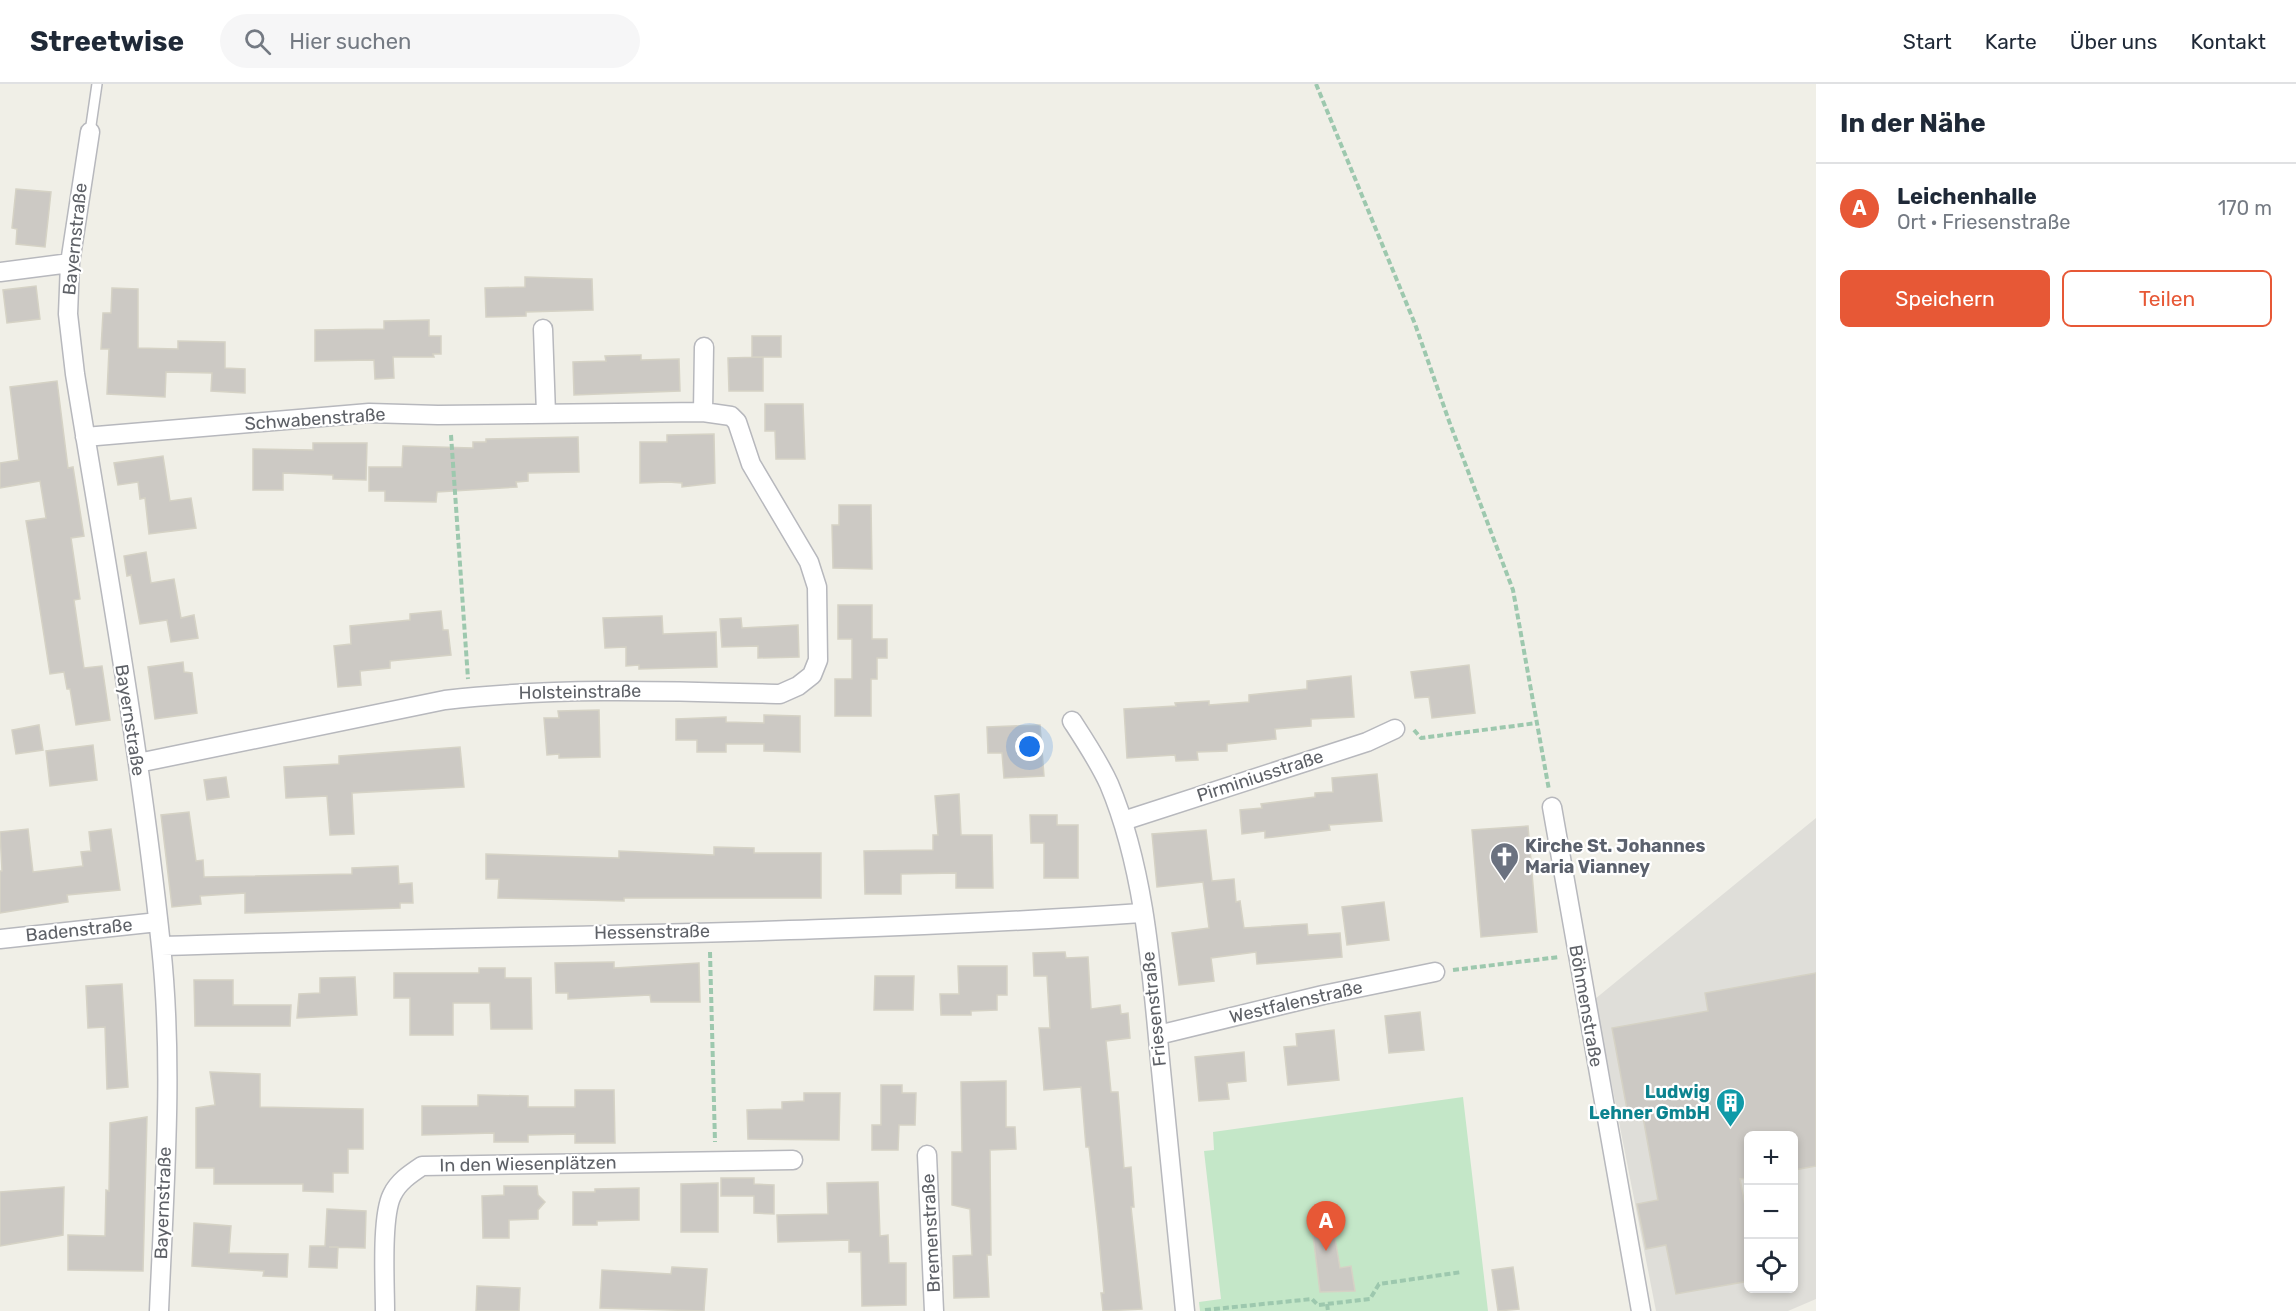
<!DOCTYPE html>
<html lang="de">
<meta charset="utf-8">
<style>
body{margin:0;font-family:Rubik,sans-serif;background:#f6f6f7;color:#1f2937}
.controls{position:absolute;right:18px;bottom:18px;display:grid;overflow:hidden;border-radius:9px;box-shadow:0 3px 9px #0003}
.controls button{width:54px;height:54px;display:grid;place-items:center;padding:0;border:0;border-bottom:2px solid #e0e1e3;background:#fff;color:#1f2937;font:30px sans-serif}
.you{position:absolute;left:1030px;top:663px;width:21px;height:21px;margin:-15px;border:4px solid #fff;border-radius:50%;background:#1a73e8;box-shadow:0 0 0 9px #1a73e833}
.badge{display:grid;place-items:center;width:39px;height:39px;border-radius:50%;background:#e75836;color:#fff;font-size:20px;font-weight:700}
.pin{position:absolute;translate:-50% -50px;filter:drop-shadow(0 2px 3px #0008)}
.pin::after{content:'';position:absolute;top:32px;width:21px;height:18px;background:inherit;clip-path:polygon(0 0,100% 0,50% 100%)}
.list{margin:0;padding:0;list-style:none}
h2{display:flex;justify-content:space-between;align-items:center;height:78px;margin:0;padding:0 24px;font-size:26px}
h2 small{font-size:20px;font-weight:400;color:#747a83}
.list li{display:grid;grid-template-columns:39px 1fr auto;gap:18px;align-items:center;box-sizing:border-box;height:90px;padding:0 24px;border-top:2px solid #e0e1e3}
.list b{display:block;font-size:22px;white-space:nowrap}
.list p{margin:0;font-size:20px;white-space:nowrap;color:#747a83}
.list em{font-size:20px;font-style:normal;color:#747a83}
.actions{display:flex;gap:12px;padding:18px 24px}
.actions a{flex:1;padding:14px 0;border:2px solid #e75836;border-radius:9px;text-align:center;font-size:21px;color:#e75836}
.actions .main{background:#e75836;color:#fff}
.icon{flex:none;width:33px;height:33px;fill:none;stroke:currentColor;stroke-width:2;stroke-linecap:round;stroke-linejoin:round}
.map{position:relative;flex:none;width:1816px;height:1227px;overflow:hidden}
header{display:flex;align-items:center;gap:36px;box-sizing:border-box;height:84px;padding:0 30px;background:#fff;border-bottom:2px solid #e0e1e3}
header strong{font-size:28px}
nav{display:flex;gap:33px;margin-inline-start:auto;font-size:21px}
.search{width:420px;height:54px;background:#f6f6f7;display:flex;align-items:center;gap:15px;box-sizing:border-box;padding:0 21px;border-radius:33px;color:#747a83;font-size:22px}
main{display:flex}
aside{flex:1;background:#fff}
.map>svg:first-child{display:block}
</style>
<header>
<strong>Streetwise</strong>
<div class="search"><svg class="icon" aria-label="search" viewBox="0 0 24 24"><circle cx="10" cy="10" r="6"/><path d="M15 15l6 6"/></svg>Hier suchen</div>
<nav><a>Start</a><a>Karte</a><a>Über uns</a><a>Kontakt</a></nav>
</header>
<main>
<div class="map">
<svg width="1816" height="1227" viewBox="0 0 1816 1227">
<rect width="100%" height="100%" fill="#f0efe7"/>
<path fill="#dfded9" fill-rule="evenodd" d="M 1816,734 L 1816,1215 L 1788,1227 L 1656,1227 L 1595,915 ZM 1748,1052 L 1794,1052 L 1794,1204 L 1748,1204 Z"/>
<path fill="#c4e7c8" d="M 1463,1013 L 1488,1227 L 1200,1227 L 1199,1218 L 1221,1215 L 1204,1067 L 1214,1066 L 1213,1048 Z"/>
<path fill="#ccc9c4" stroke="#d5d2c5" stroke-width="1.5" d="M 16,105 L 51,108 L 45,163 L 16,160 L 17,145 L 12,144 Z
M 525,193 L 592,195 L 593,226 L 526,228 L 526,232 L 486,233 L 485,204 L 525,203 Z
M 36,202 L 40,235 L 7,239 L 3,206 Z
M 112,204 L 138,205 L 138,264 L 178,265 L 178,257 L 225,258 L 225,284 L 245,285 L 245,309 L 211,307 L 212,289 L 166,288 L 165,313 L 107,310 L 109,265 L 101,265 L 103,229 L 111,229 Z
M 429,236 L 429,252 L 441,252 L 441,270 L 433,270 L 434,273 L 393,273 L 394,294 L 375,295 L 374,276 L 315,277 L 315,246 L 384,245 L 384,237 Z
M 752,252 L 781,252 L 781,273 L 752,273 Z
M 641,271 L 641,276 L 679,275 L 680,307 L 574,311 L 573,278 L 606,277 L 605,272 Z
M 763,273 L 763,307 L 729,307 L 728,274 Z
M 57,297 L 68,384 L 73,383 L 84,452 L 71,454 L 80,515 L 74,516 L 84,584 L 102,582 L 110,636 L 76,641 L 70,605 L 67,605 L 64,588 L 50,590 L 29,455 L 26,437 L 46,434 L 40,397 L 0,404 L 0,379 L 19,376 L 10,303 Z
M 765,320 L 803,320 L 805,375 L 776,375 L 775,347 L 765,347 Z
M 714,350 L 715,399 L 682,403 L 682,399 L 668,398 L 640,399 L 640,358 L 667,358 L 667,351 Z
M 578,353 L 579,388 L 528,389 L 528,397 L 516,398 L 517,403 L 437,408 L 436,418 L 385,417 L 385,407 L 369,407 L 369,383 L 402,383 L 403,362 L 473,364 L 473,358 L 486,358 L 486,355 Z
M 313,359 L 367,359 L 366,396 L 333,395 L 333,391 L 283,389 L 283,406 L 253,406 L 253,365 L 313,366 Z
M 163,372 L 170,417 L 191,414 L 196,444 L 149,450 L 145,414 L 140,415 L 138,398 L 118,401 L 114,379 Z
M 839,421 L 871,421 L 872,485 L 833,484 L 832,441 L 839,441 Z
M 146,468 L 151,499 L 174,495 L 181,534 L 194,531 L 198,554 L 171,558 L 167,536 L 140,540 L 131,491 L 127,492 L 124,472 Z
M 838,521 L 872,521 L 872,555 L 887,555 L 887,574 L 877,574 L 877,595 L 871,595 L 871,632 L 835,632 L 835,595 L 852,595 L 852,555 L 838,555 Z
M 441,527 L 443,546 L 448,546 L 451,571 L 390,577 L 390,584 L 360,587 L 361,601 L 338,603 L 334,562 L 351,560 L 350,542 L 410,536 L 410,530 Z
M 662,532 L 663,550 L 716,548 L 717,583 L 639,585 L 639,581 L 626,582 L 626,563 L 605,564 L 603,534 Z
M 741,534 L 742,544 L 798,541 L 799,573 L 758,574 L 758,562 L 722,563 L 720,535 Z
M 183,578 L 184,588 L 192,589 L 197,629 L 155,635 L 148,583 Z
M 1469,581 L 1475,629 L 1432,634 L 1429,613 L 1415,614 L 1411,588 Z
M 1351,592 L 1354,633 L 1311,635 L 1311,642 L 1275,645 L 1276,655 L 1227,660 L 1227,667 L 1197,668 L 1198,676 L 1176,677 L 1175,671 L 1127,674 L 1124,625 L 1176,622 L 1175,619 L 1209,617 L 1209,621 L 1249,618 L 1249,611 L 1307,605 L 1307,597 Z
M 599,626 L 600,673 L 559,674 L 559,670 L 547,671 L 544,634 L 559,634 L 558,627 Z
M 764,631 L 800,632 L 800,668 L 764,667 L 764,660 L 726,660 L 726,668 L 697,668 L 697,656 L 676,656 L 676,635 L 726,633 L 726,638 L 764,639 Z
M 39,641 L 43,666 L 16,670 L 12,646 Z
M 1040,641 L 1044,692 L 1004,694 L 1002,669 L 988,669 L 987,643 Z
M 93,661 L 97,696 L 50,702 L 46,667 Z
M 460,663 L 464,703 L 352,709 L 354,750 L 330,751 L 327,712 L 286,714 L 284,683 L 339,680 L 339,672 Z
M 1377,690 L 1382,737 L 1329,741 L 1330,746 L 1265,754 L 1265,747 L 1242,750 L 1240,726 L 1262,724 L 1261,720 L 1315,713 L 1315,709 L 1333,708 L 1332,694 Z
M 226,693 L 229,713 L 207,716 L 204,696 Z
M 959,710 L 961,751 L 992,751 L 993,804 L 956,804 L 956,789 L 901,790 L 901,810 L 865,810 L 864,767 L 933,766 L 933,751 L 938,751 L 935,712 Z
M 189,728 L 196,777 L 203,776 L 204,793 L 352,790 L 352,784 L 398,782 L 399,800 L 412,799 L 413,819 L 400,819 L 400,824 L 245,829 L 245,809 L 200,812 L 201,820 L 172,823 L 161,731 Z
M 1030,731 L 1057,731 L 1057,741 L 1078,741 L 1078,794 L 1044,794 L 1044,759 L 1031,759 Z
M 1528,742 L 1537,848 L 1481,853 L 1472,746 Z
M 28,745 L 33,788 L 83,782 L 81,768 L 91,767 L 89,748 L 111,745 L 120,806 L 67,811 L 68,818 L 0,829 L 0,787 L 2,787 L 0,748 Z
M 1206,746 L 1212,797 L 1234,795 L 1236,818 L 1240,817 L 1244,844 L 1307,840 L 1308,851 L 1340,849 L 1342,873 L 1257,880 L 1256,868 L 1211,874 L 1214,897 L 1179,901 L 1172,849 L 1209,844 L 1203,798 L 1157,803 L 1152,750 Z
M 714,763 L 754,764 L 754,769 L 821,769 L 821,814 L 624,814 L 624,817 L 498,814 L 499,795 L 486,795 L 486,770 L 619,774 L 619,767 L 714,771 Z
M 1384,818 L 1389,856 L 1347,861 L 1342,823 Z
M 1065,868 L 1066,874 L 1088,873 L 1091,925 L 1120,921 L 1121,930 L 1128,929 L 1130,954 L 1106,957 L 1111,1008 L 1118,1008 L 1124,1084 L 1131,1083 L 1134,1123 L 1131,1123 L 1142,1225 L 1103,1227 L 1101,1209 L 1104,1209 L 1098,1145 L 1089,1063 L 1086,1063 L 1081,1003 L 1044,1006 L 1039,944 L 1050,944 L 1047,892 L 1034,892 L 1033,869 Z
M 614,878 L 614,884 L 699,879 L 700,918 L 651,918 L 650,911 L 568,915 L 568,909 L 556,909 L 555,879 Z
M 958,882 L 1007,882 L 1007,911 L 997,911 L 997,926 L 971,927 L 971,931 L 941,931 L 940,910 L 959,910 Z
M 479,884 L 505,884 L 505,894 L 531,894 L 532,945 L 491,945 L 490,919 L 453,919 L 453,951 L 410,951 L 410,914 L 394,914 L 394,889 L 479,889 Z
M 1816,889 L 1816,1082 L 1794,1086 L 1794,1052 L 1749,1052 L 1749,1094 L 1740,1095 L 1749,1142 L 1749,1197 L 1676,1210 L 1666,1161 L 1646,1165 L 1637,1120 L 1658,1116 L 1643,1033 L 1629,1036 L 1612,944 L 1708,927 L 1705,909 Z
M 875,892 L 914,892 L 913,926 L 874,926 Z
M 355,893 L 357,931 L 297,934 L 299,910 L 320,909 L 320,894 Z
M 194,896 L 233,896 L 233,921 L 291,921 L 290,942 L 195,942 Z
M 122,900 L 128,1003 L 107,1005 L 105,943 L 88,944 L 86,902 Z
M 1420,928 L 1424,966 L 1389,969 L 1385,932 Z
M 1334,946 L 1339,996 L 1288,1001 L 1284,963 L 1297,962 L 1296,950 Z
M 1244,968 L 1246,997 L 1227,999 L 1229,1015 L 1199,1017 L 1195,973 Z
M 210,988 L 260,990 L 260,1023 L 363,1025 L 363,1065 L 348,1065 L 348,1089 L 333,1089 L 333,1108 L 303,1107 L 303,1100 L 214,1100 L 214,1084 L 196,1084 L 196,1024 L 215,1021 Z
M 1006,997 L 1006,1043 L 1015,1043 L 1016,1065 L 990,1066 L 991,1171 L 987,1171 L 989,1213 L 954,1214 L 953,1172 L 972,1171 L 970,1125 L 952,1121 L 952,1068 L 962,1068 L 961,998 Z
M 881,1001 L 902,1001 L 902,1009 L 916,1009 L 915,1041 L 899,1041 L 898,1066 L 872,1066 L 872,1041 L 881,1041 Z
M 575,1006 L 614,1006 L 615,1059 L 575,1059 L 575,1050 L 528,1051 L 528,1058 L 494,1058 L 494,1049 L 422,1051 L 422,1022 L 478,1022 L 478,1011 L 528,1012 L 528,1023 L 575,1023 Z
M 804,1009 L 840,1009 L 839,1056 L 748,1055 L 747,1026 L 782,1025 L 782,1018 L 804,1017 Z
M 147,1033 L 143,1187 L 68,1186 L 68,1151 L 105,1152 L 106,1106 L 109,1107 L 110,1039 Z
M 721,1094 L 754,1094 L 754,1100 L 774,1101 L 774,1130 L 754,1129 L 754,1112 L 721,1112 Z
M 878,1098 L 880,1152 L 888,1151 L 889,1179 L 906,1179 L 906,1221 L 862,1222 L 861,1168 L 849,1168 L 849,1156 L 778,1158 L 777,1131 L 828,1130 L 827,1099 Z
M 718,1099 L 718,1148 L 681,1148 L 681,1100 Z
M 504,1102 L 537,1102 L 538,1111 L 545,1118 L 538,1126 L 538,1135 L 509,1136 L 509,1154 L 483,1154 L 482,1112 L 504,1111 Z
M 64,1103 L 63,1151 L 0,1162 L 0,1108 Z
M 639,1104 L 639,1136 L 597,1137 L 597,1141 L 573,1141 L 573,1108 L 595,1108 L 595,1105 Z
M 327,1125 L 366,1127 L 365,1164 L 329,1163 L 338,1163 L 337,1184 L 309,1183 L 310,1162 L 325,1162 Z
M 194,1139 L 231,1142 L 229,1169 L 288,1170 L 287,1193 L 263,1192 L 264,1187 L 192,1182 Z
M 1334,1148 L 1340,1184 L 1351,1182 L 1355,1207 L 1320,1208 L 1313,1151 Z
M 672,1183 L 707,1185 L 704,1227 L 600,1224 L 602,1186 L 671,1190 Z
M 1513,1183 L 1519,1225 L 1498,1227 L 1492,1186 Z
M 477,1202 L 520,1204 L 519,1227 L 476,1227 Z"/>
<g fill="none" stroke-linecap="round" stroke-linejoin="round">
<defs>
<path id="service" d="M 90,48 L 97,0"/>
<path id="minor" d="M 90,48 L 70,179 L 68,230 L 75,290 C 106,480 141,671 161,862 C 174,983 164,1106 159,1227
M 0,188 L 70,179
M 543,245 L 546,330
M 703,328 L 704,263
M 85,353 L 369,329 L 438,331 L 703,328 L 731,332 L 737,338 L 751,380 L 809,478 L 817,503 L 818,576 L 812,591 L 798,602 L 780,610 C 668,607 557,603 445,616 L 138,679
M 1072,637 C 1085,657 1099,678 1109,700 C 1146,788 1152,893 1161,986 C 1169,1067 1177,1147 1185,1227
M 1552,723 L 1641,1227
M 1123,737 L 1367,658 L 1395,645
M 0,855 L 158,838
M 161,862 C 488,851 815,852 1141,829
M 1158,951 L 1323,911 L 1435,888
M 927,1071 L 934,1227
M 385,1227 C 385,1200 381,1133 392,1111 C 398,1098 410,1090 422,1082 L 793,1076"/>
</defs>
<use href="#service" stroke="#b7b8bd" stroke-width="12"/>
<use href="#minor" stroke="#b7b8bd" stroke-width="21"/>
<path stroke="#9dc8ae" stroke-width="4" stroke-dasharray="6 3" stroke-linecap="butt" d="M 1316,0 L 1415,240 L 1449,337 L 1513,506 L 1549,706
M 451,351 L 468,595
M 1414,646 L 1421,654 L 1537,639
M 710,868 L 715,1058
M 1453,886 L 1559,873
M 1327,1220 L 1328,1227
M 1205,1226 L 1312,1215 L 1318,1221 L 1370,1215 L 1379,1200 L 1462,1188"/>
<use href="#service" stroke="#fff" stroke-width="9"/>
<use href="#minor" stroke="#fff" stroke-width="18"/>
</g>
<defs>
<symbol id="church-pin" viewBox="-11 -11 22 30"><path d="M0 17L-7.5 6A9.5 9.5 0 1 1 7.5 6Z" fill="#6b7280" stroke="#fff"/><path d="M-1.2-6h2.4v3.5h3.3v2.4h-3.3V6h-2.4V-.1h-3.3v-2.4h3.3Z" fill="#fff"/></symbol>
<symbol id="building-pin" viewBox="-11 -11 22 30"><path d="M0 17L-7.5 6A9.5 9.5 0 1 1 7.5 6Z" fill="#0f9aa8" stroke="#fff"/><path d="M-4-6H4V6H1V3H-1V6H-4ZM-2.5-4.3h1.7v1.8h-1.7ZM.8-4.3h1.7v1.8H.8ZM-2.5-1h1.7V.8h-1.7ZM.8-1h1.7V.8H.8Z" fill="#fff"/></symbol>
</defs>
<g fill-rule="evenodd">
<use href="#church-pin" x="1488" y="756" width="33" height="45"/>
<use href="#building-pin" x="1714" y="1002" width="33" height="45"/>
</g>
<g text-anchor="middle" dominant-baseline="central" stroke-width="4.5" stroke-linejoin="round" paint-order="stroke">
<g font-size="18" fill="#5e6167" stroke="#fff">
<text transform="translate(75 155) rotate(-84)">Bayernstraße</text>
<text transform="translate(315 335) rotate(-4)">Schwabenstraße</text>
<text transform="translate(580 608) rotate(-1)">Holsteinstraße</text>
<text transform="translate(130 636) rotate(81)">Bayernstraße</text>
<text transform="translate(1260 692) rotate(-18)">Pirminiusstraße</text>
<text transform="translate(79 846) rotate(-6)">Badenstraße</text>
<text transform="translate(652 848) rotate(-1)">Hessenstraße</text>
<text transform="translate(1296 918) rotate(-13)">Westfalenstraße</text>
<text transform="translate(1586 922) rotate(80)">Böhmenstraße</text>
<text transform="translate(1154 925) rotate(-96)">Friesenstraße</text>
<text transform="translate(528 1080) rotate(-1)">In den Wiesenplätzen</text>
<text transform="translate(163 1119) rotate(-88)">Bayernstraße</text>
<text transform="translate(931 1149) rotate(-93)">Bremenstraße</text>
</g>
<g font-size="18" font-weight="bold" fill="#5b616d" stroke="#fff" text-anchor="start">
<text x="1525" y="762">Kirche St. Johannes<tspan x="1525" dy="21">Maria Vianney</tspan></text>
</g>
<g font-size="18" font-weight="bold" fill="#0d838f" stroke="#fff" text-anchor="end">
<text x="1710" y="1008">Ludwig<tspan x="1710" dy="21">Lehner GmbH</tspan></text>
</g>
</g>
</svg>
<div class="controls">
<button>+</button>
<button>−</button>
<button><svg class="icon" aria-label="locate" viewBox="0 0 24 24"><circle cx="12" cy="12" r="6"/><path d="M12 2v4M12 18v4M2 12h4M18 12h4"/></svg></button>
</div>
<div class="you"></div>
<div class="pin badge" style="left:1326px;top:1167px">A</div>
</div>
<aside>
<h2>In der Nähe<small></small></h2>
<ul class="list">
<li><span class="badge">A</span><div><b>Leichenhalle</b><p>Ort · Friesenstraße</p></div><em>170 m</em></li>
</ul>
<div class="actions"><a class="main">Speichern</a><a>Teilen</a></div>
</aside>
</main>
